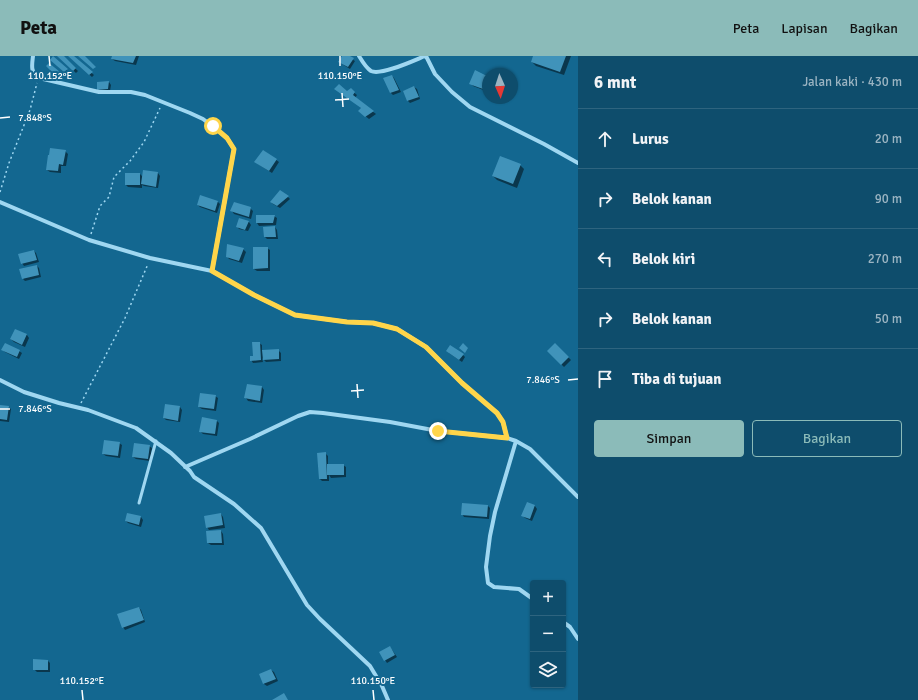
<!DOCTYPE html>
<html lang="id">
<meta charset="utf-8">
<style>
body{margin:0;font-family:Signika,sans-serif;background:#1c5774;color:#f1f3f6}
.controls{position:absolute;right:12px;bottom:12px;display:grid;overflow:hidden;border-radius:4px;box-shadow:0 1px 3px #0004}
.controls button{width:36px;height:36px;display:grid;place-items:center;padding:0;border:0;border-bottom:1px solid #2e647f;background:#0e4d6c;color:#f1f3f6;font:20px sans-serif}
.compass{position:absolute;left:482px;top:12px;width:36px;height:36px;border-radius:50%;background:#0e4d6c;box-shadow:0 1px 3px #0004;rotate:177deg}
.stop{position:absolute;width:12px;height:12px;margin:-9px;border:3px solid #ffd54a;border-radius:50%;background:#fff}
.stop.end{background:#ffd54a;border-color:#fff;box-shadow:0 1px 4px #0008}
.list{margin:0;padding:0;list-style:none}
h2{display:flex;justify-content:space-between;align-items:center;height:52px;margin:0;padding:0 16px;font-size:17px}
h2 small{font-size:13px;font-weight:400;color:#9bb4c2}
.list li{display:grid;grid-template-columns:26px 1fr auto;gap:12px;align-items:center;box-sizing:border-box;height:60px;padding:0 16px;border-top:1px solid #2e647f}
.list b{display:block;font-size:15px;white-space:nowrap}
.list em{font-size:13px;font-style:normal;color:#9bb4c2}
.actions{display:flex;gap:8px;padding:12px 16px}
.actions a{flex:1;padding:9px 0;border:1px solid #8bbbb9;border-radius:4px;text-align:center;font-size:14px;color:#8bbbb9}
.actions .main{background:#8bbbb9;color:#111}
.icon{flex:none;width:22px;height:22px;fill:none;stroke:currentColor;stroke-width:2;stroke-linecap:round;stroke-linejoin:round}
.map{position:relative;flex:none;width:578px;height:644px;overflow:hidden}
header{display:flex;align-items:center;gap:24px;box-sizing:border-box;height:56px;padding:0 20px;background:#8bbbb9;color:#111}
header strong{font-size:19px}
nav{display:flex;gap:22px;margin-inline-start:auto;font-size:14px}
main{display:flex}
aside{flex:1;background:#0e4d6c}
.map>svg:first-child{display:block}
</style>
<header>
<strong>Peta</strong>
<nav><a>Peta</a><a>Lapisan</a><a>Bagikan</a></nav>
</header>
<main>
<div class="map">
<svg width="578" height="644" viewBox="0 0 578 644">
<rect width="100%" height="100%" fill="#136790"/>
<path fill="#0007" d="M 58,0 L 62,0 L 78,15 L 76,17 Z
M 69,0 L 73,0 L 94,19 L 92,21 Z
M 113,0 L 139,0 L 136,9 L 115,5 L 112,3 Z
M 343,0 L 347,0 L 355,5 L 350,13 L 342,8 L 339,6 Z
M 534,0 L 571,0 L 564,19 L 536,10 L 532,6 Z
M 53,2 L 69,16 L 67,17 L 53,6 Z
M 392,20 L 394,22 L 401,36 L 393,39 L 390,36 Z
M 487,21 L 488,22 L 488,27 L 486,35 L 473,30 L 471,27 Z
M 109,26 L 111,29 L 110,35 L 100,36 L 98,34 Z
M 414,31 L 417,33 L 420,43 L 410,47 L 408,45 L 404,35 Z
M 351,34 L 357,39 L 355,42 L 376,58 L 369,63 L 359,55 L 362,53 L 347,36 Z
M 65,95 L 68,98 L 66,110 L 61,110 L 61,117 L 50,116 L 47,114 Z
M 264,95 L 279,106 L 272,117 L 258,108 Z
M 520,109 L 524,113 L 517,132 L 497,124 L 493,120 Z
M 144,115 L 158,117 L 160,120 L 158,132 L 144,130 L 142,129 L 142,132 L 128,131 L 126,129 L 140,118 L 143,121 Z
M 201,140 L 218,146 L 220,148 L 217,157 L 200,151 L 198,149 Z
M 288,141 L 290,143 L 280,152 L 273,148 L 271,146 Z
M 250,152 L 253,155 L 251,163 L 234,158 L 232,155 Z
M 257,160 L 274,160 L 277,162 L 276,169 L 259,170 L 257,167 Z
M 240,163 L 249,166 L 251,169 L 248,175 L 239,173 L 237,170 Z
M 275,171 L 277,174 L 278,183 L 267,183 L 265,181 Z
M 267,192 L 270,194 L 270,215 L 257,215 L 254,213 Z
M 243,193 L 246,196 L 242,207 L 229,203 L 227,200 Z
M 34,195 L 36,197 L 39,206 L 24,210 L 22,207 Z
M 37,210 L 39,212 L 41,221 L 25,225 L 23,223 Z
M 16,274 L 27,279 L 29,282 L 25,291 L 14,286 L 11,283 Z
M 259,287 L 262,289 L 262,295 L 278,294 L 281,297 L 281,305 L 266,306 L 262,302 L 263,306 L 253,307 L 251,304 L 254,301 Z
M 555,288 L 571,304 L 564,311 L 548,295 Z
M 3,294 L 19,295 L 22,297 L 19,303 L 5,296 Z
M 449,297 L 463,299 L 465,301 L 462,306 Z
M 262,331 L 264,334 L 262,347 L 248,345 L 246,342 Z
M 215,340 L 218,342 L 216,355 L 202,353 L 199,351 Z
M 166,349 L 180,351 L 182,354 L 180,366 L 166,364 L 164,362 Z
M 0,350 L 8,351 L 11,353 L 9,366 L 0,365 Z
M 217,365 L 219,367 L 217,380 L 203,378 L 200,375 Z
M 119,387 L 122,389 L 120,402 L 106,400 L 103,398 Z
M 149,390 L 152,392 L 150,405 L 136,403 L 133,401 Z
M 325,397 L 328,400 L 328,409 L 343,409 L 346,411 L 346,421 L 331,422 L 329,419 L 329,425 L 322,425 L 320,423 Z
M 527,447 L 535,450 L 537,453 L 532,465 L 525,462 L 523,460 Z
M 488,450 L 490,452 L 489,463 L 464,461 L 462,458 Z
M 221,458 L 223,461 L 225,472 L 209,474 L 207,471 Z
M 141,461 L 143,464 L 141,471 L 128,467 L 126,465 Z
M 221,475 L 223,478 L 224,489 L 211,489 L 208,487 Z
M 139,552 L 141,554 L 145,566 L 125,574 L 123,571 Z
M 390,591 L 397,601 L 387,607 L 385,604 Z
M 48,605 L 50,607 L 50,616 L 37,616 L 34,613 Z
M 271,614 L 274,616 L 278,625 L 267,630 L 264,628 L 260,619 Z"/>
<path fill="#4093ba" d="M 53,0 L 68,13 L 64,16 L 50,4 Z
M 57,0 L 64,0 L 76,12 L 73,15 Z
M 68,0 L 74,0 L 93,16 L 89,19 Z
M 78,0 L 85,0 L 96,11 L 93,13 Z
M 112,0 L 136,0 L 133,7 L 111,3 Z
M 342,0 L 350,0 L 354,2 L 348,11 L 338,6 Z
M 533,0 L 566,0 L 560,16 L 531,6 Z
M 49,7 L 60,16 L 55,19 L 46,10 Z
M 475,14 L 487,20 L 483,33 L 469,28 Z
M 392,19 L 399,34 L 390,37 L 383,22 Z
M 109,25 L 108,33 L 97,34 L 97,26 Z
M 339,28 L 347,35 L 351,32 L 355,36 L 353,39 L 374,55 L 365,61 L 358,55 L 361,52 L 334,33 Z
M 414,30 L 419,41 L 407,45 L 403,35 Z
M 50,92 L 66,94 L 63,109 L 59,108 L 58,115 L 46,114 L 48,99 L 49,99 Z
M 263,94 L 277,103 L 269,115 L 254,106 Z
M 500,100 L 521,108 L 513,128 L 492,120 Z
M 143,114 L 158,116 L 156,131 L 141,128 Z
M 125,117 L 140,117 L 140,129 L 125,129 Z
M 280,134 L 289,140 L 277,150 L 270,146 Z
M 200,139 L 218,145 L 215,155 L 197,149 Z
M 234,146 L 251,151 L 249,161 L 230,155 Z
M 256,159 L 275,159 L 273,167 L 256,167 Z
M 239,162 L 249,165 L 245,174 L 236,171 Z
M 275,170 L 276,181 L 264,181 L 263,171 Z
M 227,188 L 244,192 L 239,205 L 226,201 Z
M 253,191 L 268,191 L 268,212 L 253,213 Z
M 34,194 L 37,204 L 21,208 L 18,198 Z
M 37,209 L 39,219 L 22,223 L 19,213 Z
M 15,273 L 27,278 L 22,289 L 10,283 Z
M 252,286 L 260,286 L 261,304 L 250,305 L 250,300 L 253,300 Z
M 5,287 L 20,294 L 17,301 L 1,294 Z
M 463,287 L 468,292 L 465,297 L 459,292 Z
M 555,287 L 569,301 L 561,309 L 547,295 Z
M 450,289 L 464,298 L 459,304 L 446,295 Z
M 279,293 L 279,303 L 263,304 L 262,294 Z
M 247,328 L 262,330 L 260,345 L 244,342 Z
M 200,337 L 216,339 L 214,353 L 198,351 Z
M 165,348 L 180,350 L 178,365 L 163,362 Z
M 0,349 L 9,350 L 7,364 L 0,363 Z
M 202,361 L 217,364 L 215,378 L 199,376 Z
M 104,384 L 120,386 L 118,400 L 102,398 Z
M 134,387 L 150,389 L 148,403 L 132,401 Z
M 326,396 L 327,423 L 319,423 L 317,397 Z
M 327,408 L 344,408 L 344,419 L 327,419 Z
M 527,446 L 535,449 L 530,463 L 521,460 Z
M 462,447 L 488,449 L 487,461 L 461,459 Z
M 127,457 L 141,460 L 139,469 L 125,465 Z
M 221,457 L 223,469 L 206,472 L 204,460 Z
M 221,474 L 222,487 L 207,487 L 206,475 Z
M 139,551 L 144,564 L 122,572 L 117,558 Z
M 390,590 L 395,599 L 384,605 L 379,596 Z
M 33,603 L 48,604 L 48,614 L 33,614 Z
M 271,613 L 276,623 L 263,628 L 259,618 Z
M 284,637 L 288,644 L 272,644 Z"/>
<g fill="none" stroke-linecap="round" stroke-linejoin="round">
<path stroke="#9fd7f1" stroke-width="1.5" stroke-dasharray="2 3" stroke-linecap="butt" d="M 0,136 L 9,107 L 30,54 L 37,27
M 91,178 L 100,150 L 109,141 L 114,121 L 130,105 L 144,86 L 160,52
M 81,347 L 125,262 L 148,208"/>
<path stroke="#9fd7f1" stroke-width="3" d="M 139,447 L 156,385"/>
<path stroke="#9fd7f1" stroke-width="4" d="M 359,0 C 362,5 366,12 371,15 C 381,20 415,4 425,0
M 426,0 L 435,18 L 452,36 L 470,51 L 544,88 L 578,107
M 0,146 L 89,184 L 150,202 L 212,215 L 234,93 L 227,82 L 220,76 L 203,63 L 190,57 L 145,39 L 131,36 L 99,36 L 39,22 C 30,16 32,9 33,0
M 212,215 L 254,239 L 295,259 L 347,266 L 373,267 L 397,273 L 426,291 L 462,327 L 497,357 L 503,366 L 507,382
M 0,324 L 24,336 L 59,347 L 88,354 L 136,372 L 171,397 L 190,415 L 194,421 L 234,448 L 261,472 L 307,549 L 320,563 L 370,610 L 382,630 L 388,644
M 516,385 L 495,456 L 490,480 L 486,511 L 488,527 L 494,531 L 519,533 L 533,543
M 185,411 L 250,383 L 298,360 L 310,356 L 323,357 L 390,366 L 438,375 L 507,382 L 516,385 L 530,393 L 578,441
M 563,566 L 570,571 L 578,583"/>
</g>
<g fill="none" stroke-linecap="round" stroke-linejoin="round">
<path stroke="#ffd54a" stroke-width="5" d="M 213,70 L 227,82 L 234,93 L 212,215 L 254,239 L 295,259 L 347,266 L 373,267 L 397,273 L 426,291 L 462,327 L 497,357 L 503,366 L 507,382 L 438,375"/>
</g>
<path fill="none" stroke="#fff" stroke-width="1.5" d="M 49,0 L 50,10M 340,0 L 340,10M 342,37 L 343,51M 335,44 L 349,43M 0,62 L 10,61M 568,324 L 578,323M 357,328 L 358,342M 351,335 L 364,334M 0,353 L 10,353M 82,634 L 83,644M 373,634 L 374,644"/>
<g font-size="10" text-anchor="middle" fill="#fff" stroke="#136790" stroke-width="4" stroke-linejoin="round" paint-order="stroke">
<text x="50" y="23">110.152°E</text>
<text x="340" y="23">110.150°E</text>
<text x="35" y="65">7.848°S</text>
<text x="543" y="327">7.846°S</text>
<text x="35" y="356">7.846°S</text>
<text x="82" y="628">110.152°E</text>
<text x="373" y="628">110.150°E</text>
</g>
</svg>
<div class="controls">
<button>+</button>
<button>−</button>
<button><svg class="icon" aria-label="layers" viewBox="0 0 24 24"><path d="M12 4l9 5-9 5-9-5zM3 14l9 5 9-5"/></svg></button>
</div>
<svg class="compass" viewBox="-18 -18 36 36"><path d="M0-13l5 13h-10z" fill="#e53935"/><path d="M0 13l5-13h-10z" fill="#9bb4c2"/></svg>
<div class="stop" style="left:213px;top:70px"></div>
<div class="stop end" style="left:438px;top:375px"></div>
</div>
<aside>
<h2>6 mnt<small>Jalan kaki · 430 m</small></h2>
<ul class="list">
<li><svg class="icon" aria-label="ahead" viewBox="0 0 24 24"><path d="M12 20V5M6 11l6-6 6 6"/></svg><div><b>Lurus</b></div><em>20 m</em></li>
<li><svg class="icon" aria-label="right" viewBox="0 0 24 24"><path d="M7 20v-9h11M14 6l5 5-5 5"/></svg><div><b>Belok kanan</b></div><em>90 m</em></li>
<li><svg class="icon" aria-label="left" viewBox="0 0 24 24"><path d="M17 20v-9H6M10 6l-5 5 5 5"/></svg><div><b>Belok kiri</b></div><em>270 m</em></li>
<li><svg class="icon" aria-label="right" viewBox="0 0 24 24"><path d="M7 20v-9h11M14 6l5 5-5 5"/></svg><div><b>Belok kanan</b></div><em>50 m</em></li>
<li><svg class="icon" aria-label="arrive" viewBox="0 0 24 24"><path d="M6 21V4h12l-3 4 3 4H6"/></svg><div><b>Tiba di tujuan</b></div></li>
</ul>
<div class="actions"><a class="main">Simpan</a><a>Bagikan</a></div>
</aside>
</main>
